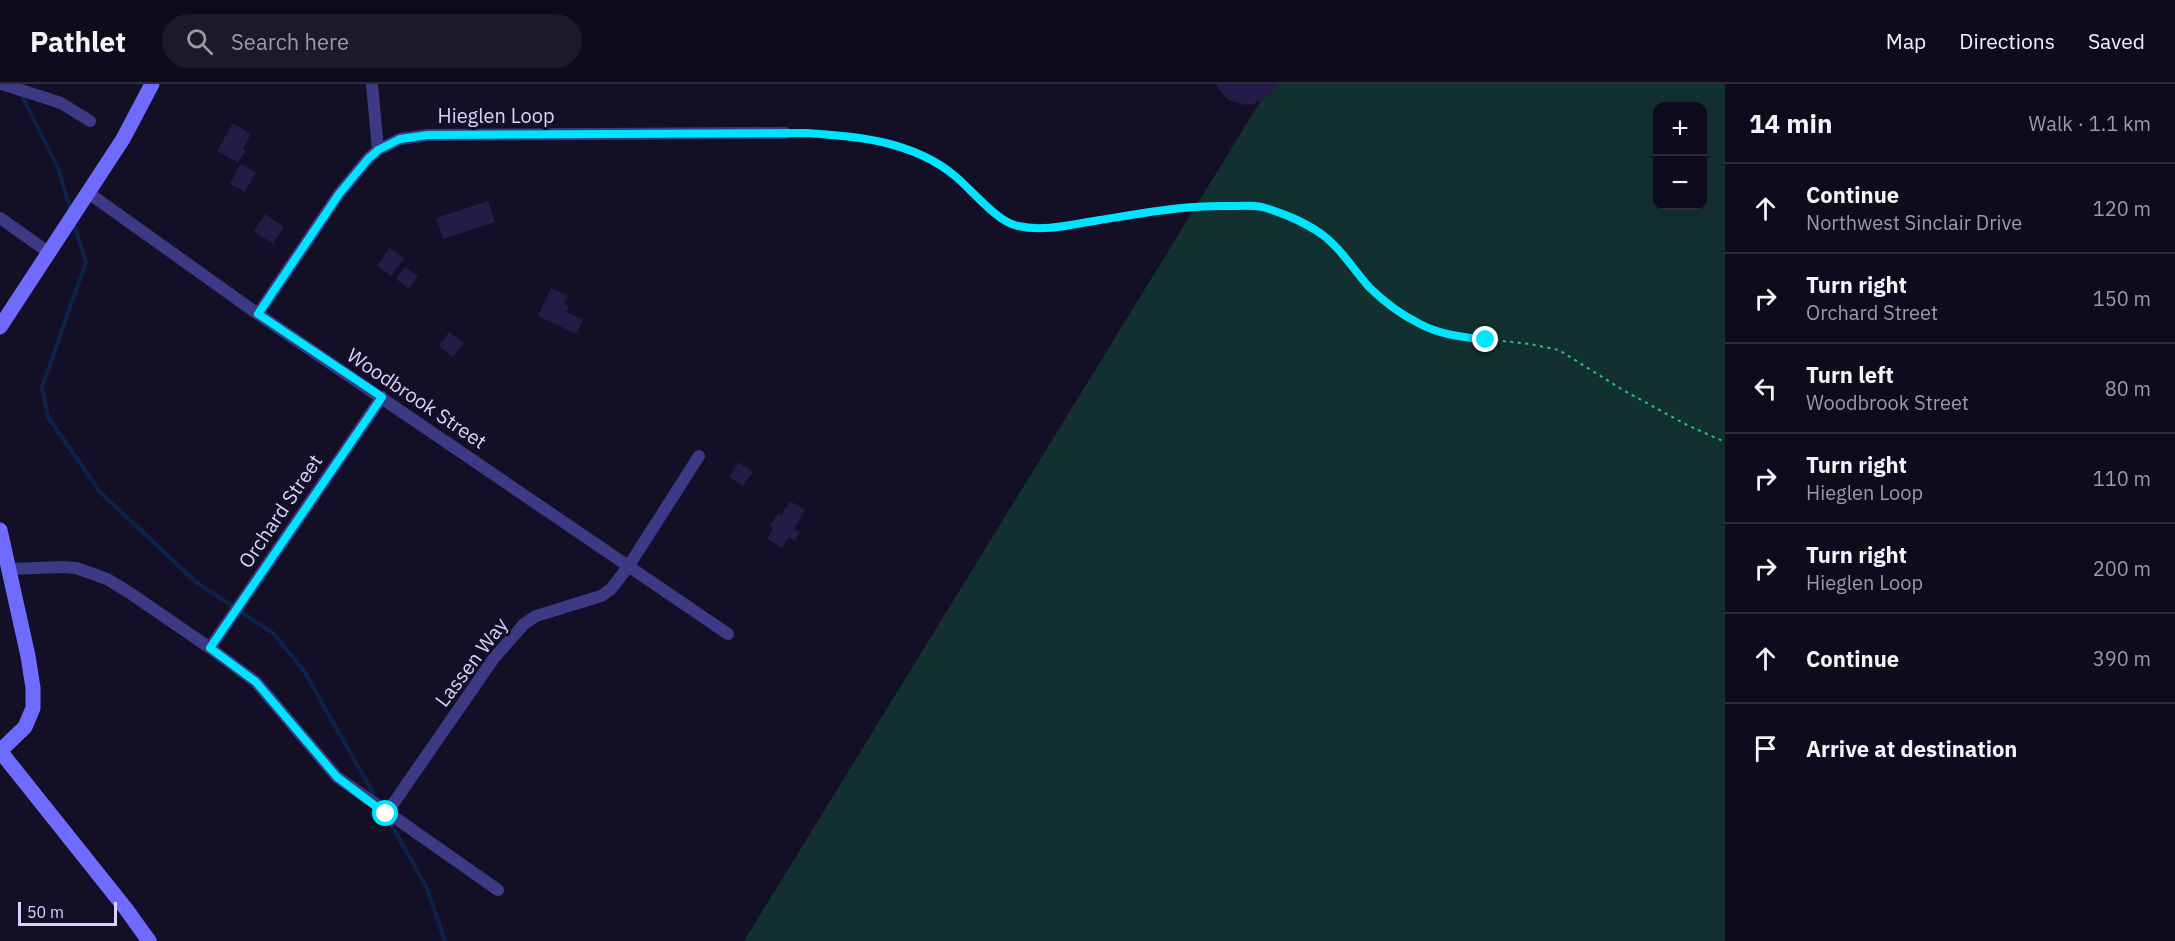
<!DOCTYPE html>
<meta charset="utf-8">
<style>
body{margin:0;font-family:"IBM Plex Sans",sans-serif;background:#1c1929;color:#f1f3f6}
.controls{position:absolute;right:18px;top:18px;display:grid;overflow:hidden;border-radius:12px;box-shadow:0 3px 15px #0003}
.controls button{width:54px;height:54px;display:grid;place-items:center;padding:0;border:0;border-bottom:2px solid #2e2b3b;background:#0e0b1c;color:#f1f3f6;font:30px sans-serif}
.scale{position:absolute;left:18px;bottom:15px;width:99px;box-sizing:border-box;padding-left:6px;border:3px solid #d9d4ff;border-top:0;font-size:16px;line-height:21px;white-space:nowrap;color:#d9d4ff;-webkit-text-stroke:4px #130f26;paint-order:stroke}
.stop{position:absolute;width:18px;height:18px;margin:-14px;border:4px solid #00e5ff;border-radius:50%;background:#fff}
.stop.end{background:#00e5ff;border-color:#fff;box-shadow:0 2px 6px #0008}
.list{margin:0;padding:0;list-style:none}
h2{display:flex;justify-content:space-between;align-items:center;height:78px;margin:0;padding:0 24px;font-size:26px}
h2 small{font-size:20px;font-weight:400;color:#9b9ba3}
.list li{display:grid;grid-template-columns:39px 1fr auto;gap:18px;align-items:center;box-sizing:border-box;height:90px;padding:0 24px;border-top:2px solid #2e2b3b}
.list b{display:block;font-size:22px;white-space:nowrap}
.list p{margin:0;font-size:20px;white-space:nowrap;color:#9b9ba3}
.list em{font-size:20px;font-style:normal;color:#9b9ba3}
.icon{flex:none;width:33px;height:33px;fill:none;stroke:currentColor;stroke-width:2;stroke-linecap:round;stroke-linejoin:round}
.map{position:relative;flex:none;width:1725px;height:857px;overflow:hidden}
header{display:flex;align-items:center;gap:36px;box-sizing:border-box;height:84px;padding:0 30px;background:#0e0b1c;border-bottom:2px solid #2e2b3b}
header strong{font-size:28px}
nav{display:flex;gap:33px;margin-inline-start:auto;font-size:21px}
.search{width:420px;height:54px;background:#1c1929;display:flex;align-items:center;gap:15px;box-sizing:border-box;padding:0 21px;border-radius:33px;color:#9b9ba3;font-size:22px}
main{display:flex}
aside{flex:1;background:#0e0b1c}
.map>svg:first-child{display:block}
</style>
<header>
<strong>Pathlet</strong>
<div class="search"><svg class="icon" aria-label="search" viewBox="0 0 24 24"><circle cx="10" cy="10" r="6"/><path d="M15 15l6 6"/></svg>Search here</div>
<nav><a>Map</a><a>Directions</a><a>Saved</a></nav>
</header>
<main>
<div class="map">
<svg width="1725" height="857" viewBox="0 0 1725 857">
<rect width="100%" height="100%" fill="#130f26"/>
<path fill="#12302f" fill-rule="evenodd" d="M 1271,0 L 1725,0 L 1725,857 L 744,857 ZM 1658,22 L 1702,22 L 1702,122 L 1658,122 Z"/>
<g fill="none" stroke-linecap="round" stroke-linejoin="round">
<path stroke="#0c2248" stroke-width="4" d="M 21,10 L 58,84 L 71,127
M 74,140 L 86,178 L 42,303 L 48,333 L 100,408 L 196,498 L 273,549 L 304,587 L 377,716
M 387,733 L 427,804 L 445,857"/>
</g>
<path fill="#241b47" d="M 1216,0 L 1278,0 L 1267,14 L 1253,20 L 1245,21 L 1229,16 L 1223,11 Z
M 233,39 L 251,50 L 243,64 L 246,66 L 238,79 L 217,67 Z
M 240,80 L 256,88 L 245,108 L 230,100 Z
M 488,117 L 495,138 L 443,155 L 436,134 Z
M 265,130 L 284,143 L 273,160 L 254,147 Z
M 389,164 L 404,174 L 391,192 L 377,182 Z
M 405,183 L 418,192 L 409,205 L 396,195 Z
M 551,204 L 568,212 L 564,220 L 569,222 L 567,228 L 583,236 L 576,250 L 538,232 Z
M 449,248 L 464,259 L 453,273 L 439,262 Z
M 738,378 L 753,388 L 743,402 L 729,393 Z
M 790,417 L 805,426 L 794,445 L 800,448 L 795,457 L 789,453 L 782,464 L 767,455 L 773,444 L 770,442 L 778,429 L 781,431 Z"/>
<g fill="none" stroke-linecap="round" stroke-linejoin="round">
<path stroke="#2fb8b0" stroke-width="2" stroke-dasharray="3 4.5" stroke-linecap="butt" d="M 1269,126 L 1320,149 L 1337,165 L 1370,203 L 1391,222 L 1421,241 L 1447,251 L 1530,260 L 1559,266 L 1623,306 L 1687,341 L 1725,358"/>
<path stroke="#3d3a85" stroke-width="6" d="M 785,49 C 842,48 906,54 954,91 C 972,105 995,136 1017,142 C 1037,148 1060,143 1080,139 C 1112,134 1146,127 1179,123 C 1206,121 1233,122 1260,122"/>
<path stroke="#3d3a85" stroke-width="12" d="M 2,0 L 61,19 L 90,37
M 372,0 L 378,66
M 87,108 L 258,230 L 728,550
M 0,134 L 48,168
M 258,230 L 339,110 L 368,75 L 378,66 L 400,55 L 428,51 L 785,49
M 9,485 L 62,483 L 76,484 L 107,495 L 130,509 L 210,564 L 256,598 L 337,693 L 498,806
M 210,564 L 382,313
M 386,730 L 494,574 L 524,540 L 536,532 L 601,512 L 611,505 L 628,483 L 699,372"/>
<path stroke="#6f6bff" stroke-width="15" d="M 0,243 L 123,55 L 152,0
M 0,446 L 28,572 L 33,604 L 33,624 L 25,643 L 0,667 L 126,825 L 149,857"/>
</g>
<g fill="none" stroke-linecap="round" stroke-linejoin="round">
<path stroke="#00e5ff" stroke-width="8" d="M 386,730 L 337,693 L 256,598 L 210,564 L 382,313 L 258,230 L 339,110 L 368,75 L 378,66 L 400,55 L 428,51 L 805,49 C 857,52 913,57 955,92 C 972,106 997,138 1018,142 C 1045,148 1073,140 1100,136 C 1143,129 1186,121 1230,122 C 1240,122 1252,121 1262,123 C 1281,128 1304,138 1320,149 C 1340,163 1353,185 1369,203 C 1383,217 1402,231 1420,240 C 1441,251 1463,253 1486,256"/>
</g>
<g text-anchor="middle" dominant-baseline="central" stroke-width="6" stroke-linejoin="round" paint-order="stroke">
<g font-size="20" fill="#d9d4ff" stroke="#130f26">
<text x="496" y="31">Hieglen Loop</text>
<text transform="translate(417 314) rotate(34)">Woodbrook Street</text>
<text transform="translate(280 427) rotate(-56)">Orchard Street</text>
<text transform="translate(471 578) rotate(-53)">Lassen Way</text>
</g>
</g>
</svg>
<div class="controls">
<button>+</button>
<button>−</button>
</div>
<div class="scale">50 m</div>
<div class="stop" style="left:386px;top:730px"></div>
<div class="stop end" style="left:1486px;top:256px"></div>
</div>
<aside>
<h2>14 min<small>Walk · 1.1 km</small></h2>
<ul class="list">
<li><svg class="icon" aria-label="ahead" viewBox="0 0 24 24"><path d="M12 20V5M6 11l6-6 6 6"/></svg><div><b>Continue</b><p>Northwest Sinclair Drive</p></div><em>120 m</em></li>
<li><svg class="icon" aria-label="right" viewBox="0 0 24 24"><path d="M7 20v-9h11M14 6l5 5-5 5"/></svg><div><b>Turn right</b><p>Orchard Street</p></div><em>150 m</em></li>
<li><svg class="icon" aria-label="left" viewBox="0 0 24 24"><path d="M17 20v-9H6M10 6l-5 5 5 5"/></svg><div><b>Turn left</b><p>Woodbrook Street</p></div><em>80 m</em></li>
<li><svg class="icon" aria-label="right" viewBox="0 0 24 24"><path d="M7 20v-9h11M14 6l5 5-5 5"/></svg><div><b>Turn right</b><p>Hieglen Loop</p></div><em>110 m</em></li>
<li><svg class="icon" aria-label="right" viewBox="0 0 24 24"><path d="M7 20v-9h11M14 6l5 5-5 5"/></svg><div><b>Turn right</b><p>Hieglen Loop</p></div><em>200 m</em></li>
<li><svg class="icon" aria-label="ahead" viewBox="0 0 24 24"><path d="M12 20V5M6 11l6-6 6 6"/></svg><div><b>Continue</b></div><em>390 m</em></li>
<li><svg class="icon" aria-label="arrive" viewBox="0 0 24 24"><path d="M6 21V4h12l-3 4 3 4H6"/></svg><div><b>Arrive at destination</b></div></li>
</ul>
</aside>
</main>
